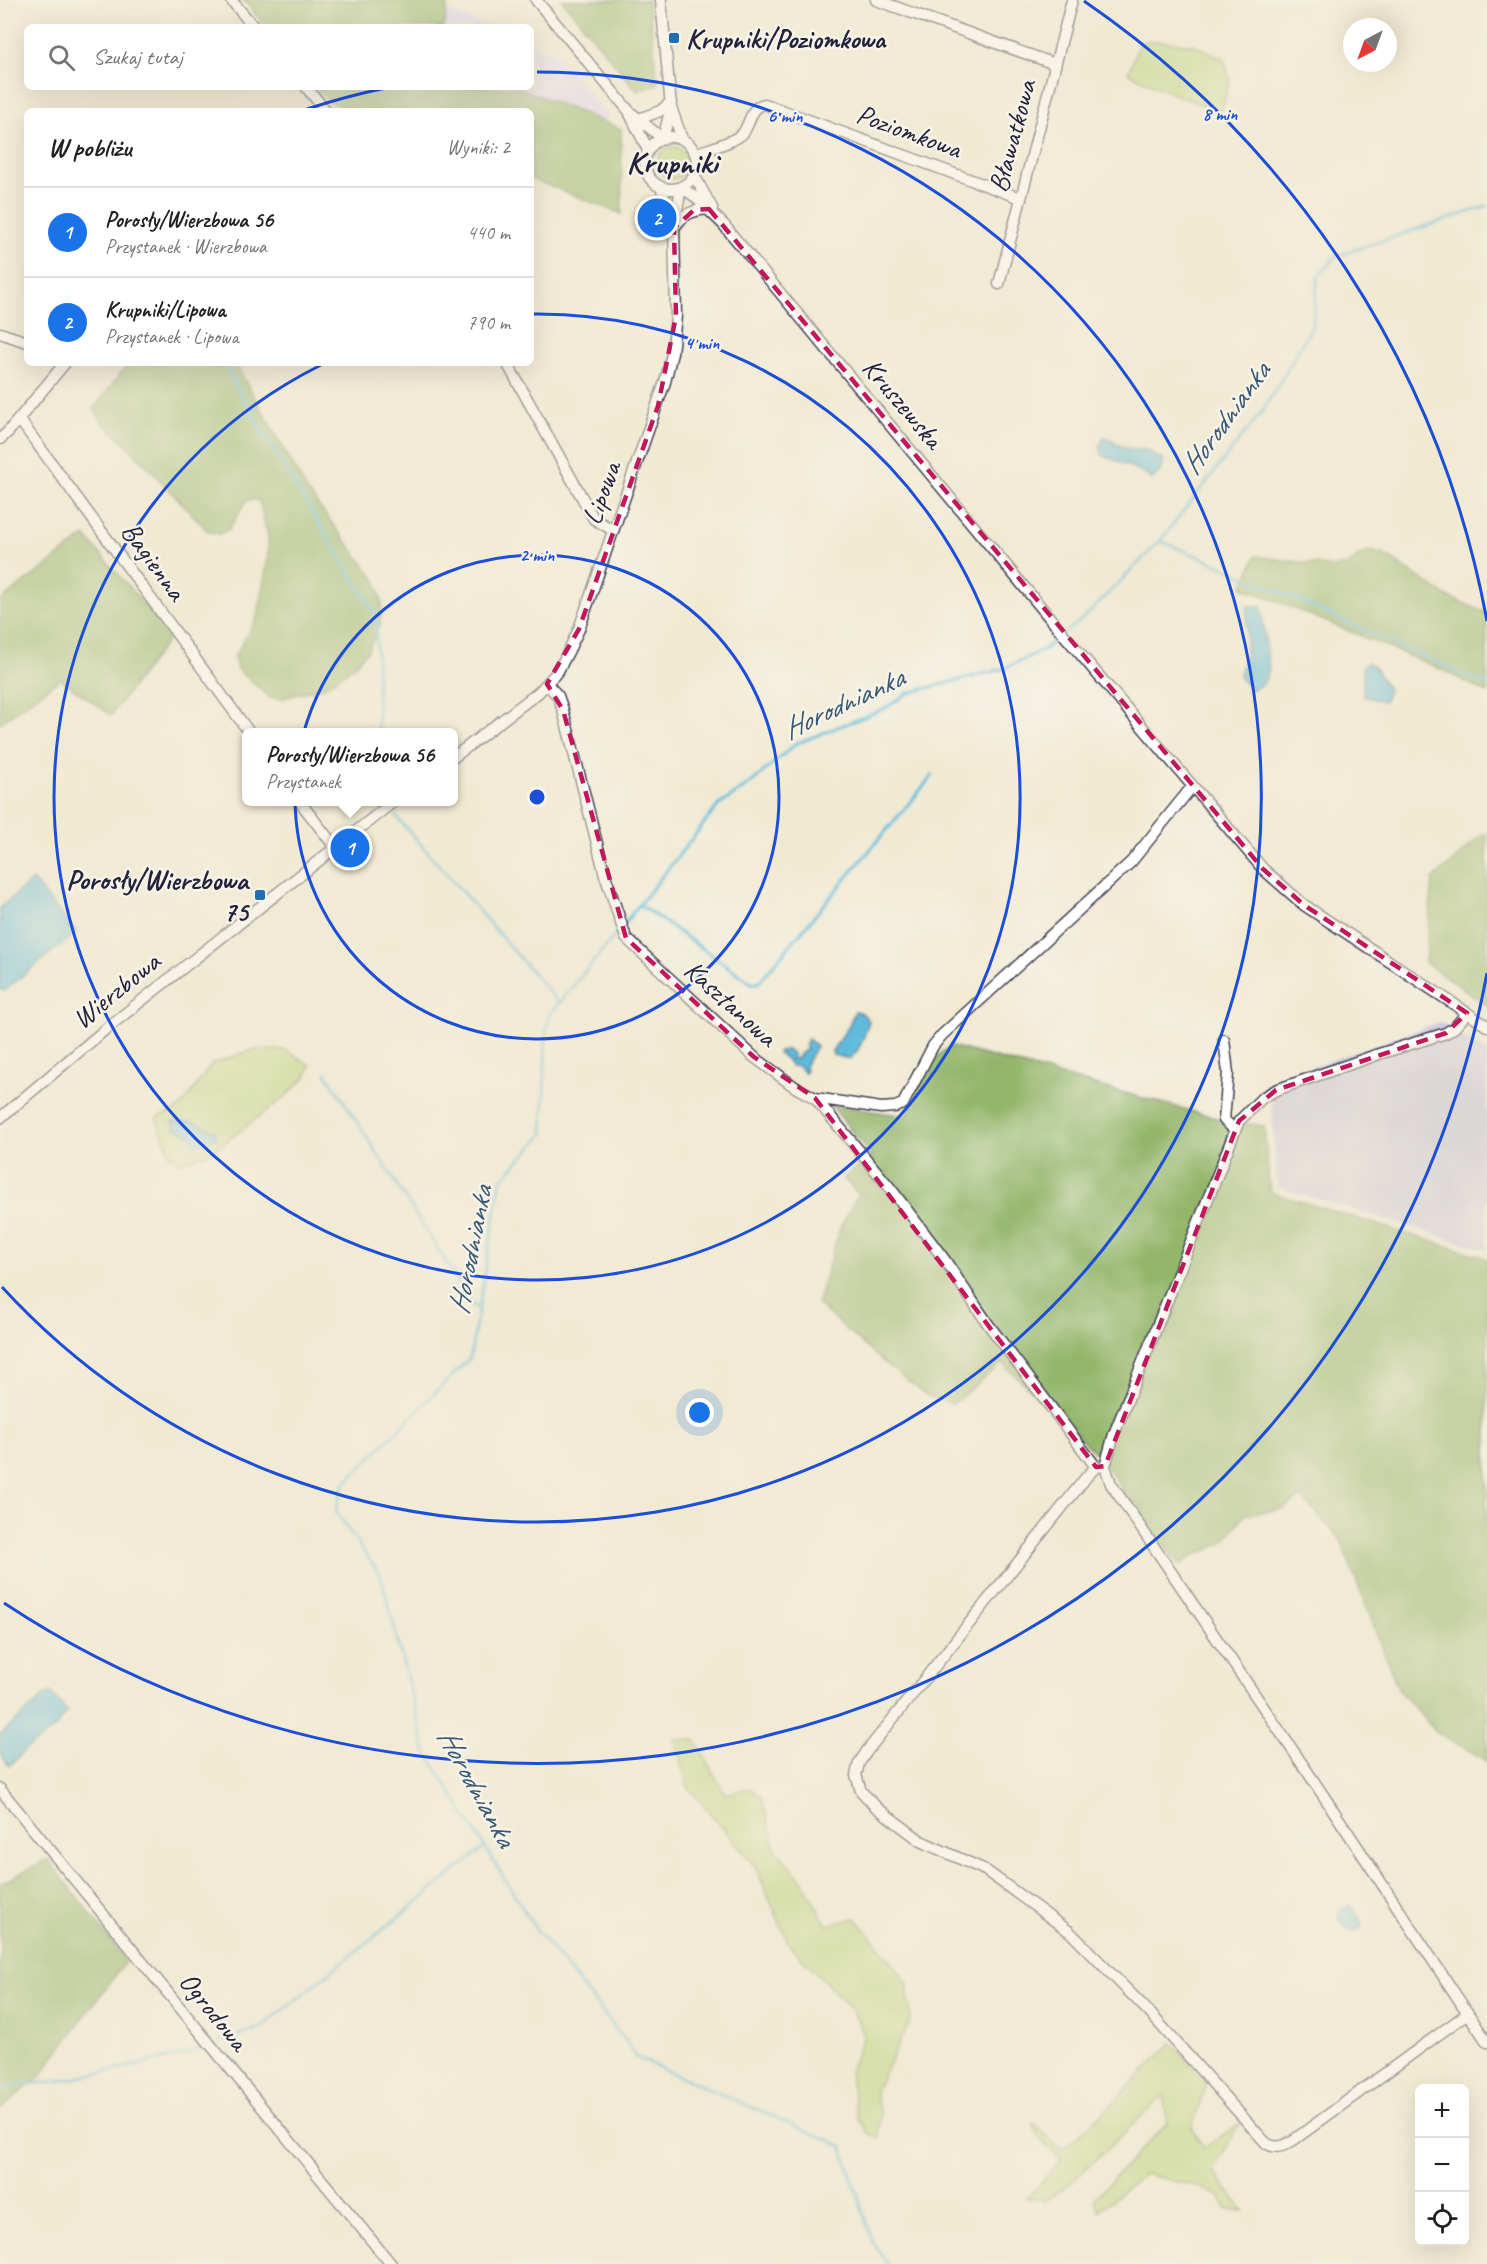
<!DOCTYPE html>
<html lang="pl">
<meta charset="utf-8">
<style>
body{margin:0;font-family:Caveat,sans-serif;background:#f6f6f6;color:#202124}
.controls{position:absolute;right:18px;bottom:18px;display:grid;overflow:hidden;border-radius:9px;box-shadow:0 6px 24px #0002}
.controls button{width:54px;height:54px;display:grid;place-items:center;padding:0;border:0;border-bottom:2px solid #e0e0e0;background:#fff;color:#202124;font:30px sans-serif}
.compass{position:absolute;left:1343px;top:18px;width:54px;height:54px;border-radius:50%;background:#fff;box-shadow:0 6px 24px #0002;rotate:221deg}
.you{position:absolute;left:700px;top:1413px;width:21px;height:21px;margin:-15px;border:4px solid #fff;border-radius:50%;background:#1a73e8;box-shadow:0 0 0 9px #1a73e833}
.badge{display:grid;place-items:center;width:39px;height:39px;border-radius:50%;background:#1a73e8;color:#fff;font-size:20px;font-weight:700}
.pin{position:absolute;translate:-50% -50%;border:3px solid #fff;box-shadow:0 2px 6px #0006}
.popup{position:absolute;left:242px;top:728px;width:216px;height:78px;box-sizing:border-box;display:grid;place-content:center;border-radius:9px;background:#fff;filter:drop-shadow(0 2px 4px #0005);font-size:20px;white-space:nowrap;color:#757577}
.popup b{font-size:22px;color:#202124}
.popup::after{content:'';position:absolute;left:50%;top:100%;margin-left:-12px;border:12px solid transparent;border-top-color:#fff}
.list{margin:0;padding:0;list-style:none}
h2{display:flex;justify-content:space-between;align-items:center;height:78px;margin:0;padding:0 24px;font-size:26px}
h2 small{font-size:20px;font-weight:400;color:#757577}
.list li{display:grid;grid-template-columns:39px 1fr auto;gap:18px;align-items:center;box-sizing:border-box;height:90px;padding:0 24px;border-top:2px solid #e0e0e0}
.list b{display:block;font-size:22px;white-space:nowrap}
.list p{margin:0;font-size:20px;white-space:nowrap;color:#757577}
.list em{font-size:20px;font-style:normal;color:#757577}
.icon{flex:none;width:33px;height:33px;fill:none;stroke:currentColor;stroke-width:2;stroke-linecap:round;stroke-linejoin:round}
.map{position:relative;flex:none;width:1487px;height:2264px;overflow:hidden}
.search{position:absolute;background:#fff;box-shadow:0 6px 24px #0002;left:24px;top:24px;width:510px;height:66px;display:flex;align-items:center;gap:15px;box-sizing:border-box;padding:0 21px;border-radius:9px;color:#757577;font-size:22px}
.panel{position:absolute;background:#fff;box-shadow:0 6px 24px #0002;left:24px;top:108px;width:510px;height:258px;border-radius:9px}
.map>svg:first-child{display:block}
</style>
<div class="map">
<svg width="1487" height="2264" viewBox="0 0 1487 2264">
<rect width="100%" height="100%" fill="#f7f3e8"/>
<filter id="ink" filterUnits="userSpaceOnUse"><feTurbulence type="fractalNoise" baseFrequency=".0167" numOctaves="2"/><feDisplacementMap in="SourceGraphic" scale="12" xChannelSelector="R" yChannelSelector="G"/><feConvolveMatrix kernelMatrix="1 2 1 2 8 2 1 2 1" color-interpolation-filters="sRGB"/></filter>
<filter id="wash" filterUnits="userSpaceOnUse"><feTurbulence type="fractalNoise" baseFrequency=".008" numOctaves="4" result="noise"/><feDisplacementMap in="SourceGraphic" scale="24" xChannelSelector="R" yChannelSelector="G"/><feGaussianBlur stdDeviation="1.35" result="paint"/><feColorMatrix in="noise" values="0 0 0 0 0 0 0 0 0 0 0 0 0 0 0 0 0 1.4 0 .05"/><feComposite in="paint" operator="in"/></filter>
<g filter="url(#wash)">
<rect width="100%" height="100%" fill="#f1ead3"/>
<path fill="#dfd5f5" d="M 446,10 L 489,27 L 444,27 Z
M 531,44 L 555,53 L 609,118 L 605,122 L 518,87 L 531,87 Z"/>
<path fill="#c3c1db" d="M 1440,1022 L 1487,1052 L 1487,1250 L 1277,1187 L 1270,1082 Z"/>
<path fill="#bad57a" stroke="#6e7c5a" stroke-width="1.5" d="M 1158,41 L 1194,45 L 1224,59 L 1230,80 L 1221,112 L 1171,93 L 1128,73 L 1140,42 Z
M657 163a16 16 0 1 1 32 0a16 16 0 1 1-32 0Z
M 252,1050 L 285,1050 L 311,1065 L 306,1077 L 285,1097 L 212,1152 L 179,1163 L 170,1154 L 156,1118 L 176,1110 L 185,1102 L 212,1064 Z
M 674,1739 L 695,1740 L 725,1794 L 750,1788 L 762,1799 L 775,1848 L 802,1881 L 827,1925 L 856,1918 L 907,1982 L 911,2020 L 875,2091 L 880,2113 L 879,2137 L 869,2134 L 858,2119 L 849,2072 L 864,2035 L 852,2009 L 790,1946 L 755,1866 L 688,1787 Z
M 1172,2043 L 1206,2083 L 1192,2128 L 1204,2148 L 1240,2123 L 1213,2171 L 1244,2211 L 1227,2209 L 1219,2196 L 1200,2187 L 1145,2174 L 1099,2210 L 1094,2199 L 1167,2123 L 1164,2095 L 1074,2180 L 1045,2201 L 1027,2199 L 1061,2160 L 1039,2138 L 1033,2123 L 1062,2150 L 1099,2117 Z"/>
<path fill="#93b66a" stroke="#5a6c52" stroke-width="1.5" d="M 243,0 L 448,0 L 444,27 L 266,27 Z
M 562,0 L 648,0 L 658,84 L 637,91 Z
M 316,87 L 517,87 L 621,129 L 622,214 L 531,179 L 531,111 L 355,111 L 328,101 Z
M 129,363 L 235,363 L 308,492 L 376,580 L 382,603 L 380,625 L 368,650 L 353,667 L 325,686 L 281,699 L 269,697 L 237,669 L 234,657 L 257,618 L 268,558 L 268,536 L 259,500 L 247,500 L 229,529 L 219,534 L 208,531 L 131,449 L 102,422 L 94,408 Z
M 85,536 L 171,636 L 111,715 L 60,679 L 0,723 L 0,601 Z
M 1371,551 L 1387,556 L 1448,597 L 1487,613 L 1487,693 L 1443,670 L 1242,587 L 1256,556 L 1335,567 L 1349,565 L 1358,556 Z
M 1487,834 L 1487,1005 L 1425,963 L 1433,879 L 1482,835 Z
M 951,1046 L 1232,1122 L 1264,1126 L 1270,1192 L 1487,1258 L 1487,1762 L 1479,1756 L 1436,1732 L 1399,1691 L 1340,1539 L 1301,1497 L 1283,1509 L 1246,1514 L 1221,1544 L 1191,1557 L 1179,1566 L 1097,1454 L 1002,1363 L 953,1404 L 926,1395 L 882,1361 L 817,1304 L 840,1228 L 858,1194 L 843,1178 L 871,1156 L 831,1105 L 906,1116 L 933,1059 Z
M 48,1859 L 126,1961 L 40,2076 L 0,2110 L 0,1884 Z"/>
<path fill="#5ebbdc" stroke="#406e8c" stroke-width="1.5" d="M 1104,437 L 1125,448 L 1147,450 L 1164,461 L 1162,469 L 1152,479 L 1136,469 L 1102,455 L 1100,445 Z
M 1261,605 L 1269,671 L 1263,684 L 1252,690 L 1239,677 L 1246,653 L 1247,607 Z
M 1368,662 L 1376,670 L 1388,689 L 1386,699 L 1382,702 L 1363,695 L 1363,666 Z
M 32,880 L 77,932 L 4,991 L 0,989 L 0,908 Z
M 855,1011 L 862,1013 L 869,1021 C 865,1034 860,1052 849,1059 L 833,1055 L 832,1051 L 848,1027 Z
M 808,1039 L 816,1046 L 805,1066 L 806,1070 L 804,1073 L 798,1066 L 791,1066 L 786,1059 L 778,1053 L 779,1051 L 787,1050 L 793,1054 L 792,1059 L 798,1058 L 799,1054 L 808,1049 L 805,1046 Z
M 173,1121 L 194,1122 L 215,1131 L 217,1138 L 205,1140 L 193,1147 L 192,1136 L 175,1128 Z
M 51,1693 L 67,1711 L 56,1727 L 25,1750 L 9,1766 L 0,1753 L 0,1735 L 45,1695 Z
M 1350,1906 L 1358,1915 L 1362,1926 L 1358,1931 L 1350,1931 L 1338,1920 L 1340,1910 Z"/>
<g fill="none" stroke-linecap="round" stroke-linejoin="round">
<path stroke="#5ebbdc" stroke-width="3" d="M 224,363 L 255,420 L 376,615 L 378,732
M 1160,541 L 1217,564 L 1487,685
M 1066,632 L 1089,613 L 1160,541 L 1264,409 L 1312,327 L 1318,277 L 1336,256 L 1487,206
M 396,816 L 559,1003
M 640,905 L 753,984 L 759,982 L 933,775
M 624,924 L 718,806 L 751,783 L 795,744 L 884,709 L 908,693 L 1003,669 L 1043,650 L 1060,636
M 620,929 L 550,1014 L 546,1031 L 543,1135 L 501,1180 L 470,1358 L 343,1485 L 336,1512 L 381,1576 L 426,1752 L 535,1928 L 625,2040 L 635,2057 L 842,2146 L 872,2241 L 888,2264
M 326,1073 L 474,1306 L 479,1309
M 219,2042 L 262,2027 L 485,1847
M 0,2088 L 71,2079 L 187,2054 L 203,2048"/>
</g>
</g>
<g filter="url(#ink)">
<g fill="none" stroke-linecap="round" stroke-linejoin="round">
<defs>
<path id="minor" d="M 231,0 L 254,27
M 536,0 L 629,111 L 663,139
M 661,0 L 671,107 L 682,139
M 876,0 L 1055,64
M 306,87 L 326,111
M 630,114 L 648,150
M 639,119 L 660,111 L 671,102
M645 163a26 26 0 1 1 52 0a26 26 0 1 1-52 0Z
M 663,139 L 671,107
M 695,154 C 707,149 735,142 743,133 C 751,123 750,106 765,104 L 1020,198
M 694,175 L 712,208
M 661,187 L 673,225
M 681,187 L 694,196 L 723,224 L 1054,623 L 1263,869 L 1304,905 L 1487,1026
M 676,225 C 685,213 694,210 709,209
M 999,284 L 1072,0
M 0,333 L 27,342
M 507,363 L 594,519 L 613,530
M 19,419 L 249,732
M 0,439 L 8,432 L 65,363
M 547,684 L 558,696 L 563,710 L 605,875 L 626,938 L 754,1057 L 795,1087 L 815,1098 L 881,1108 L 895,1107 L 903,1104 L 933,1046 L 942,1035 L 1131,862 L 1191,788
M 454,757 L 539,692 L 558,671 L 568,652 L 579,629 L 665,382 L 672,353 L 676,316 L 674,228 L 681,187
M 300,802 L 335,847
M 1467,1013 L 1455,1027 L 1446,1033 L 1379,1054 L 1276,1090 L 1262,1098 L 1239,1121 L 1114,1434 L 1105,1466 L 1111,1484 L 1311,1777 L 1487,2042
M 1224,1040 L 1228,1073 L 1224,1120 L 1234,1129
M 815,1098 L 891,1189 L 944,1259 L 988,1324 L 1096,1467
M 0,1118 L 107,1028 L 393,802
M 1105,1466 L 1096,1467 L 1088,1475 L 867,1751 L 859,1763 L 856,1775 L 861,1791 L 876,1807 L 921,1841 L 985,1870 L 1070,1932 L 1149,2012 L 1266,2143 C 1277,2150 1284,2146 1295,2139 L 1468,2013
M 0,1789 L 391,2264"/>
</defs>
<use href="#minor" stroke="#414052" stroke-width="13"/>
<use href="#minor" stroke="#fff" stroke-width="10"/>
</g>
</g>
<path d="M0 0H1487V2264H0ZM 709,209 L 1263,869 L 1304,905 L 1467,1013 L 1446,1033 L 1276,1090 L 1239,1121 L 1105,1466 L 1096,1467 L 815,1098 L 754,1057 L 626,938 L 563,710 L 547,684 L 579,629 L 658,406 L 676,316 L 674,228 L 694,210 Z" fill="#f1ead3" fill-opacity=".55" fill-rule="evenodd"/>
<path fill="none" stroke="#c2185b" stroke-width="4.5" stroke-dasharray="12 8" stroke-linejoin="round" d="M 709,209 L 1263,869 L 1304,905 L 1467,1013 L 1446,1033 L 1276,1090 L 1239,1121 L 1105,1466 L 1096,1467 L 815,1098 L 754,1057 L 626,938 L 563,710 L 547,684 L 579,629 L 658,406 L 676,316 L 674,228 L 694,210 Z"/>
<g fill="none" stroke="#1d4ed8" stroke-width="3">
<circle cx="537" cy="797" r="242"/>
<path d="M533 314A483 483 0 1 1 321 365"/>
<path d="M307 109A725 725 0 0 1 386 88M537 72A725 725 0 1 1 2 1287"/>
<path d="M1487 973A966 966 0 0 1 4 1603M1084 1A966 966 0 0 1 1487 621"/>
</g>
<g fill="#1f6fb2" stroke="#f7f3e8" stroke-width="2">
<rect x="668" y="32" width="12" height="12" rx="3"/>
<rect x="254" y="889" width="12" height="12" rx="3"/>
</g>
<g text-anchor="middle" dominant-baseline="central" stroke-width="5" stroke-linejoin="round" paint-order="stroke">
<g font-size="28" font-weight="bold" fill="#22223b" stroke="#f7f3e8" text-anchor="start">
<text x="686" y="38">Krupniki/Poziomkowa</text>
<text x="248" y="879" text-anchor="end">Porosły/Wierzbowa<tspan x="248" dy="32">75</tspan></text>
</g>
<g font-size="28" fill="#22223b" stroke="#f7f3e8">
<text transform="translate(909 131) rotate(20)">Poziomkowa</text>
<text transform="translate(1012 136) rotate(-75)">Bławatkowa</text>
<text transform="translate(903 403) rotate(50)">Kruszewska</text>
<text transform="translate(601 493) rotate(-70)">Lipowa</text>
<text transform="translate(154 561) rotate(54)">Bagienna</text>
<text transform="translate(116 990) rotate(-39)">Wierzbowa</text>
<text transform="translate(731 1003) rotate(42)">Kasztanowa</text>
<text transform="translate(214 2011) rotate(51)">Ogrodowa</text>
</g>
<g font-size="30" font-style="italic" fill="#375873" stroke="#f7f3e8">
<text transform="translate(1225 418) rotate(-54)">Horodnianka</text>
<text transform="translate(843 703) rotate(-25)">Horodnianka</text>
<text transform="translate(470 1250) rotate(-79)">Horodnianka</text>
<text transform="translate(477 1787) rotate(61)">Horodnianka</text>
</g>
<g font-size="32" font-weight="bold" fill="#22223b" stroke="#f7f3e8">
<text x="672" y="162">Krupniki</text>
</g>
</g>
<circle cx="537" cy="797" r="9" fill="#1d4ed8" stroke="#f7f3e8" stroke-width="3"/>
<g font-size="18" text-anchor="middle" font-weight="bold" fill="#1d4ed8" stroke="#f7f3e8" stroke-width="5" stroke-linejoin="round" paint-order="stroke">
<text x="1220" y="120">8 min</text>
<text x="785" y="122">6 min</text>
<text x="702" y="349">4 min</text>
<text x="537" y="561">2 min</text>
</g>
</svg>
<div class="controls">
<button>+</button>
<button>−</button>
<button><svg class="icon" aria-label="locate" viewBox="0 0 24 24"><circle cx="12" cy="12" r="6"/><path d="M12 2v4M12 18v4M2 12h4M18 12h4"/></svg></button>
</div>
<svg class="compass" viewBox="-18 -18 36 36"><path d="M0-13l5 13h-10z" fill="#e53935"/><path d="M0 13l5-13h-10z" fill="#757577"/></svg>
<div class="you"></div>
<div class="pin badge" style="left:350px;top:848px">1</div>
<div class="popup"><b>Porosły/Wierzbowa 56</b>Przystanek</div>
<div class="pin badge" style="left:657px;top:218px">2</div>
<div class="search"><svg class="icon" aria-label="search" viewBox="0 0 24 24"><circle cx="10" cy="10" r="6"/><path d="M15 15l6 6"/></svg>Szukaj tutaj</div>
<section class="panel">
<h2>W pobliżu<small>Wyniki: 2</small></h2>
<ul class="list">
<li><span class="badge">1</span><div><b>Porosły/Wierzbowa 56</b><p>Przystanek · Wierzbowa</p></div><em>440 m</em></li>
<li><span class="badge">2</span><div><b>Krupniki/Lipowa</b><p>Przystanek · Lipowa</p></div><em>790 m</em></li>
</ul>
</section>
</div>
